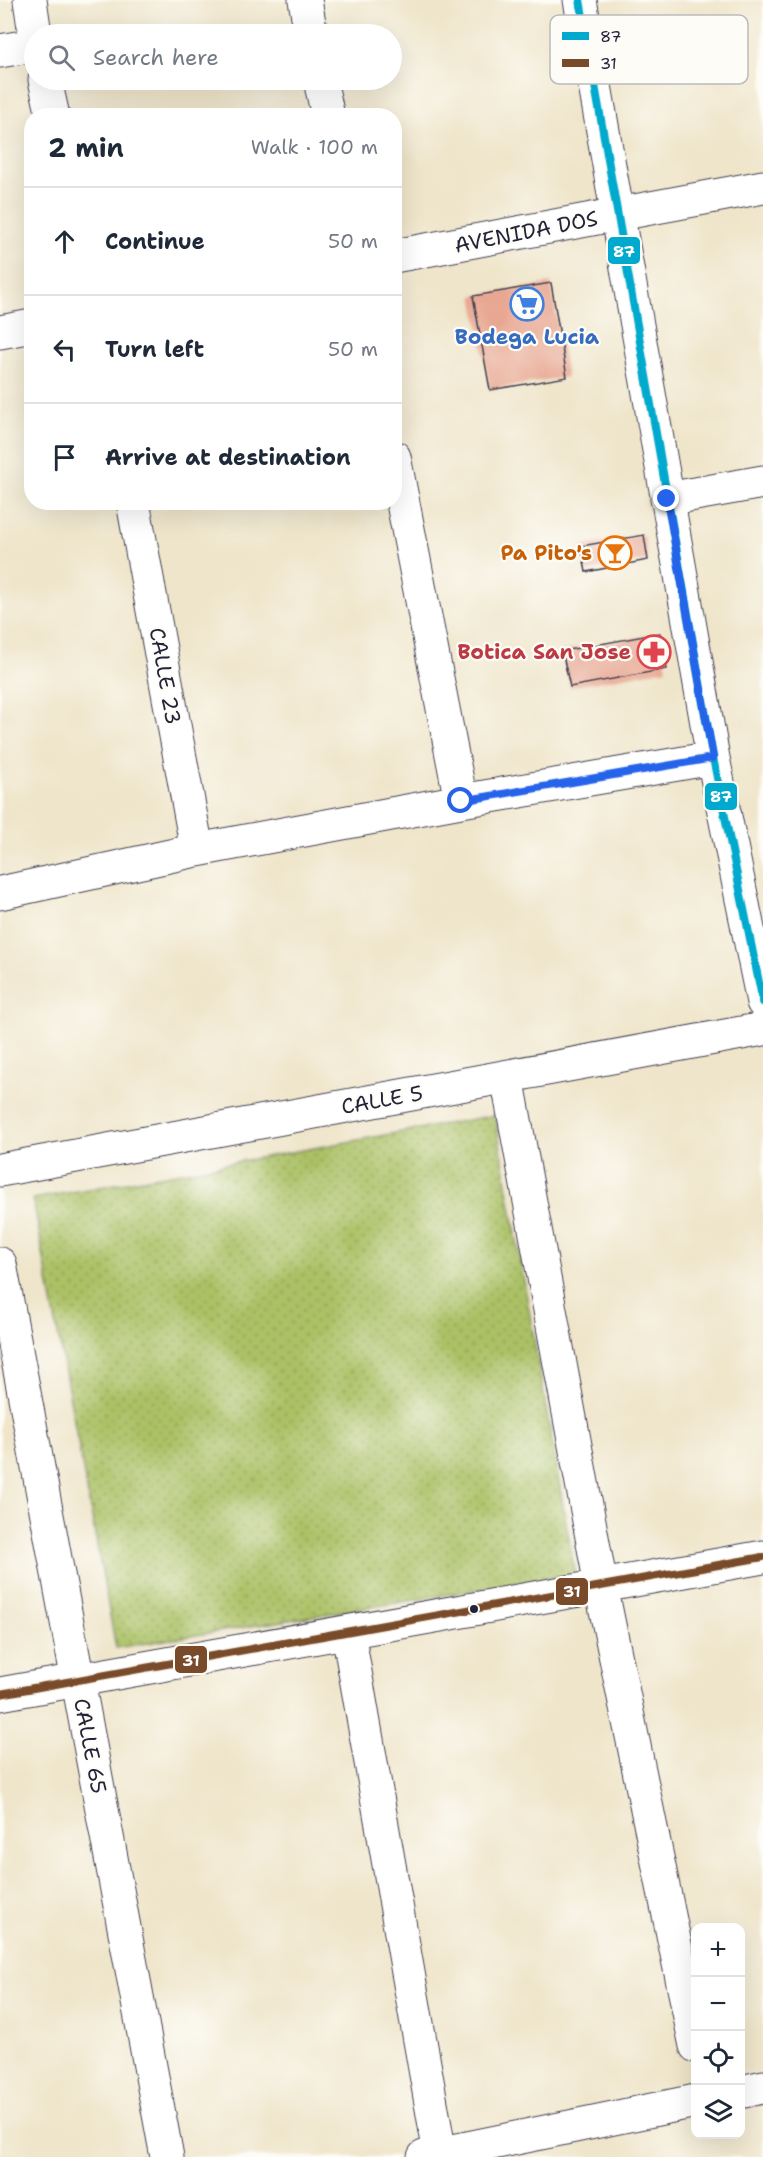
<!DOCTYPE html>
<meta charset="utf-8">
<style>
body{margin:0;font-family:"Shantell Sans",sans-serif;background:#f2f2f3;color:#1f2937}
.controls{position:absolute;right:18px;bottom:18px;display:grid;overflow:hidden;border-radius:12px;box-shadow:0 6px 24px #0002}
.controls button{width:54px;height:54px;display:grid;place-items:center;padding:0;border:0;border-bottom:2px solid #e0e1e3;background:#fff;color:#1f2937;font:30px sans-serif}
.stop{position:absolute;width:18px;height:18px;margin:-14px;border:4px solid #2563eb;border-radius:50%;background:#fff}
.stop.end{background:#2563eb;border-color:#fff;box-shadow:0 2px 6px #0008}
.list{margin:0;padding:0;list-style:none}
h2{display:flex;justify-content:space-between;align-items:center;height:78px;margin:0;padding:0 24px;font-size:26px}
h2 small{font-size:20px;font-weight:400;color:#747a83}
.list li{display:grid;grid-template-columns:39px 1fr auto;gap:18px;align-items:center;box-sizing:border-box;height:108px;padding:0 24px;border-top:2px solid #e0e1e3}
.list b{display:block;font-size:22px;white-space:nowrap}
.list em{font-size:20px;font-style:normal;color:#747a83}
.icon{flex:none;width:33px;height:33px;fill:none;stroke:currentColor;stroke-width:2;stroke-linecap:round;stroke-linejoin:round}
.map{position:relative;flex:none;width:763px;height:2157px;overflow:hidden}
.search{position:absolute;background:#fff;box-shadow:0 6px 24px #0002;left:24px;top:24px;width:378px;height:66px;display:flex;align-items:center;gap:15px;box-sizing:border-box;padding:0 21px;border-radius:33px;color:#747a83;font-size:22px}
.panel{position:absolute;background:#fff;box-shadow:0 6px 24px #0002;left:24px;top:108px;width:378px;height:402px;border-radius:24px}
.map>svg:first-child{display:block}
</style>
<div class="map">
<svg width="763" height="2157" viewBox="0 0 763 2157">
<defs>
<pattern id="park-dots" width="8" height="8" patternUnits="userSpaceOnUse" patternTransform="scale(1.5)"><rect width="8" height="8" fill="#abc165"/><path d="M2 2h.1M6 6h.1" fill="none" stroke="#8b9c54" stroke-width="1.8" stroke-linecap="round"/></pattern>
</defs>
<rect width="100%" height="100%" fill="#fdfcf7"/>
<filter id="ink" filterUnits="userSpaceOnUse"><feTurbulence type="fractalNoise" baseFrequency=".0167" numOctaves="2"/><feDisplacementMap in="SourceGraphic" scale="12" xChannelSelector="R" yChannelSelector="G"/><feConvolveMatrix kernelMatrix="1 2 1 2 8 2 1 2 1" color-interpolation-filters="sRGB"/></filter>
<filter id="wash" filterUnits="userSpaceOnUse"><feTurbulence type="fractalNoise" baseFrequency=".008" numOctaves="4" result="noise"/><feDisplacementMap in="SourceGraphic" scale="24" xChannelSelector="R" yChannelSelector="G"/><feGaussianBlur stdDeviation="1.35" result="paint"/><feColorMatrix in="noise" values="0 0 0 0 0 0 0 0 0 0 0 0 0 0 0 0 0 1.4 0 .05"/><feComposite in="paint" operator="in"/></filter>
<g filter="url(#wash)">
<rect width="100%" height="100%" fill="#efe5ca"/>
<path fill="url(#park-dots)" stroke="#667250" stroke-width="1.5" d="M 495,1115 L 575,1574 L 116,1648 L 33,1199 Z"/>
<g id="blocks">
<path fill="#e8a792" d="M 551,283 L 567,377 L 490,390 L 473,296 Z
M 644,535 L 648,560 L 586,572 L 581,546 Z
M 660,633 L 667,669 L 570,687 L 562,651 Z"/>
</g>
</g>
<g filter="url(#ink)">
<use href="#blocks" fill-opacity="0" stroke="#413f50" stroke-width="1.5"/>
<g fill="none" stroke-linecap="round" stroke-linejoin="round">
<defs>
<path id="street" d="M 30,0 L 35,34
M 305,0 L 311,34
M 580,0 L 713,758 L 763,1002
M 0,51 L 34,45
M 45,80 L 53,116
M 320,80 L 328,116
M 394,256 L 763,187
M 0,332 L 32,326
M 394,457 L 461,801
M 667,499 L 763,482
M 133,502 L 197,850
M 0,893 L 197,850 L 461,801 L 713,758
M 507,1077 L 601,1586 L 696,2046
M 0,1264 L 167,2157
M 348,1632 L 440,2154
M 0,1694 L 763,1557
M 740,2092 L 763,2087
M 424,2157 L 696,2101"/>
<path id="secondary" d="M 0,1170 L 763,1029"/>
</defs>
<use href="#street" stroke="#413f50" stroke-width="35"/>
<use href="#secondary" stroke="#413f50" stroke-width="35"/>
<use href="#street" stroke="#fff" stroke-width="33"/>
<use href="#secondary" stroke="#fff" stroke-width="33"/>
<defs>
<path id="bus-1" d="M 580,0 L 713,758 L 763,1002"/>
<path id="bus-2" d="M 0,1694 L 763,1557"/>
</defs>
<use href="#bus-1" stroke="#fdfcf7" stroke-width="12"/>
<use href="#bus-2" stroke="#fdfcf7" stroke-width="12"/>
<use href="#bus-1" stroke="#00a9ce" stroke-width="8"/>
<use href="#bus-2" stroke="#7a4b2a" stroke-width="8"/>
</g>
</g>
<g fill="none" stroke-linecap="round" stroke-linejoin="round" filter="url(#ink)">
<path stroke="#2563eb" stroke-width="8" d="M 461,801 L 713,758 L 667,499"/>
</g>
<defs>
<symbol id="supermarket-ring" viewBox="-11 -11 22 22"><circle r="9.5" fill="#fdfcf7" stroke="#3f7fe0" stroke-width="1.5"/><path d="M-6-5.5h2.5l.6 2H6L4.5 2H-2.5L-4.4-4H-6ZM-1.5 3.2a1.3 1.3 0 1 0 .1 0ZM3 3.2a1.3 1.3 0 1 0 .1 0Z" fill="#3f7fe0"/></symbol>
<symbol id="bar-ring" viewBox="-11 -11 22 22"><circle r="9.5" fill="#fdfcf7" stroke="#e8710a" stroke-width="1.5"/><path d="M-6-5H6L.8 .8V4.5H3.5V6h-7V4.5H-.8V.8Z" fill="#e8710a"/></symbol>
<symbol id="pharmacy-ring" viewBox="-11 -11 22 22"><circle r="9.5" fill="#fdfcf7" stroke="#e0444e" stroke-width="1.5"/><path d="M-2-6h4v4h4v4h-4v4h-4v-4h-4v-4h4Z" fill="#e0444e"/></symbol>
</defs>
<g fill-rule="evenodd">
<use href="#supermarket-ring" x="508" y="285" width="38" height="38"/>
<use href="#bar-ring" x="596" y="534" width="38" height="38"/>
<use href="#pharmacy-ring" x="635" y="633" width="38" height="38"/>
</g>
<circle fill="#22223b" stroke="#fdfcf7" stroke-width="2" cx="474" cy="1609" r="5"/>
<g text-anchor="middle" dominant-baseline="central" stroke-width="4.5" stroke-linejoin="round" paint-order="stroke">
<g font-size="21" fill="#22223b" stroke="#fdfcf7">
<text transform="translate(526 232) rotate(-11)">AVENIDA DOS</text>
<text transform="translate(165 676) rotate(80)">CALLE 23</text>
<text transform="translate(382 1100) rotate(-10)">CALLE 5</text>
<text transform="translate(90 1746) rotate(79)">CALLE 65</text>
</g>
<g font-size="21" font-weight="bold" fill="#366cbe" stroke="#fdfcf7">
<text x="527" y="337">Bodega Lucia</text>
</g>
<g font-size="21" font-weight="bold" fill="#c56008" stroke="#fdfcf7" text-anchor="end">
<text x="592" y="553">Pa Pito's</text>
</g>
<g font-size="21" font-weight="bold" fill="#be3a42" stroke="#fdfcf7" text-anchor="end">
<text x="631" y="652">Botica San Jose</text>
</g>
</g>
<rect x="550" y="15" width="198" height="69" rx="9" fill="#fdfcf7" stroke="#bbbbbf" stroke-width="1.5"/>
<rect x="562" y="32" width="27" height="8" fill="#00a9ce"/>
<rect x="562" y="59" width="27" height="8" fill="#7a4b2a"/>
<g font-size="16" fill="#22223b">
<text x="600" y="42">87</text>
<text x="600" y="69">31</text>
</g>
<g stroke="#fdfcf7" stroke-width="2">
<rect x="607" y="236" width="34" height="29" rx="6" fill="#00a9ce"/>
<rect x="704" y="782" width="34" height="29" rx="6" fill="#00a9ce"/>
<rect x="555" y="1577" width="34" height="29" rx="6" fill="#7a4b2a"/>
<rect x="174" y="1645" width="34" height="29" rx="6" fill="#7a4b2a"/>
</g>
<g font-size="16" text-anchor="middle" font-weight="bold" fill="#fff">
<text x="624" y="257">87</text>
<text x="721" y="802">87</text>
<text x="572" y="1597">31</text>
<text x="191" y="1666">31</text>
</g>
</svg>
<div class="controls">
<button>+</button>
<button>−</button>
<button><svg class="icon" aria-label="locate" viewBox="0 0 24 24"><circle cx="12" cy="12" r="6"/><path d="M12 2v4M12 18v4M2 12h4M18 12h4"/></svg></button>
<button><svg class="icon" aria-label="layers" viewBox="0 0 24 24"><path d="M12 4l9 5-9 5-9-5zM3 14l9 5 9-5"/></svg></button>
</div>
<div class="stop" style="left:461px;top:801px"></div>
<div class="stop end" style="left:667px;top:499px"></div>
<div class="search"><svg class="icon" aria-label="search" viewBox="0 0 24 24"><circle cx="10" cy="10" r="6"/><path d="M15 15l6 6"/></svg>Search here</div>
<section class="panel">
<h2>2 min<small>Walk · 100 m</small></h2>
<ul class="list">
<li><svg class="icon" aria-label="ahead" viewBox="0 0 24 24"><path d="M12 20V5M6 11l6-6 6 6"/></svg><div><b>Continue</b></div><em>50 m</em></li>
<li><svg class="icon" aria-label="left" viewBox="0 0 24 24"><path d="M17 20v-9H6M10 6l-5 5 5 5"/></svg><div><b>Turn left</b></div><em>50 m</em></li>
<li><svg class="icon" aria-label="arrive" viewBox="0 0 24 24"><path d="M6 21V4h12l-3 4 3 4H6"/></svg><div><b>Arrive at destination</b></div></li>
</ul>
</section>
</div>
